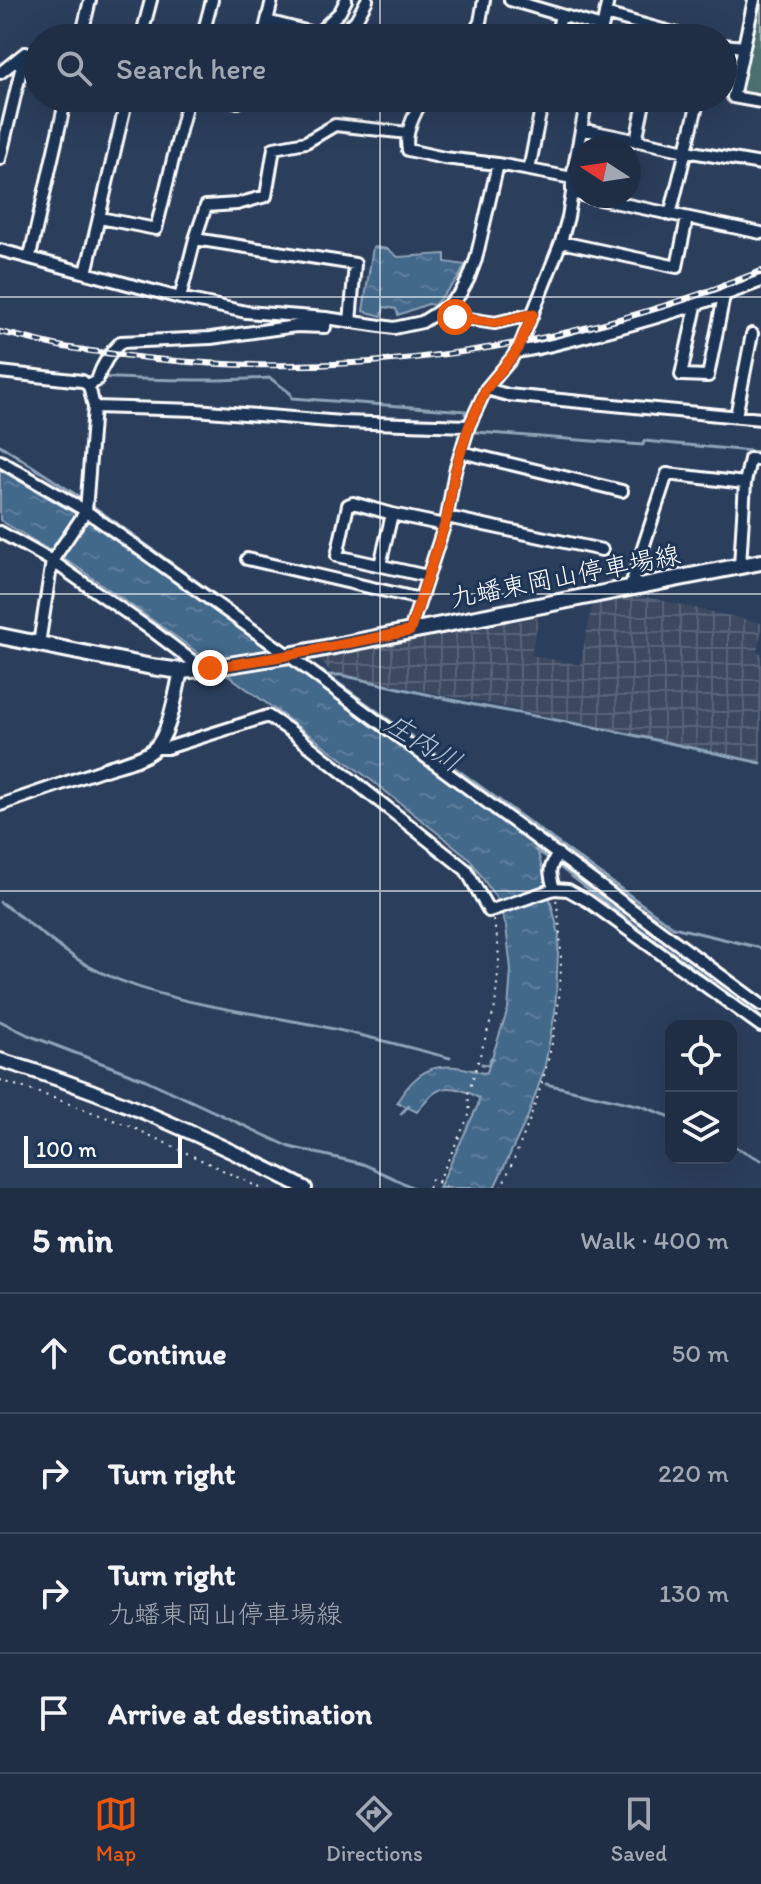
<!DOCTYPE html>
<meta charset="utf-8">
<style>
body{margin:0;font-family:Itim,"Klee One",sans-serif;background:#2d3a50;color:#f1f3f6}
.controls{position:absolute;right:24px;bottom:24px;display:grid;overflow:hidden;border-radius:16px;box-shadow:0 8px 32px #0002}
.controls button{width:72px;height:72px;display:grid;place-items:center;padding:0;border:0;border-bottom:2px solid #3d4a5e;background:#202e45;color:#f1f3f6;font:40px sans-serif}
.compass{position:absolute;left:569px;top:136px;width:72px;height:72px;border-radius:50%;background:#202e45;box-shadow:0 8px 32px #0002;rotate:282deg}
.scale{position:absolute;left:24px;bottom:20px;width:158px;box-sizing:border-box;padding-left:8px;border:4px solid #fff;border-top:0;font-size:22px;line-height:28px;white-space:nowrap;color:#fff;-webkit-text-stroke:6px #1d3557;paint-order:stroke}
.stop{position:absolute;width:24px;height:24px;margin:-18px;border:6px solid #ea580c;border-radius:50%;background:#fff}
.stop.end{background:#ea580c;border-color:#fff;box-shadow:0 2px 8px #0008}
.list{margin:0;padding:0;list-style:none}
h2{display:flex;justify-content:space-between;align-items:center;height:104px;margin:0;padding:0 32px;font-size:34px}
h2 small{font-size:26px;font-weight:400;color:#a2a8b3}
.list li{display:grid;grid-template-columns:52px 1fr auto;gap:24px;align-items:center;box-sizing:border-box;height:120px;padding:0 32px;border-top:2px solid #3d4a5e}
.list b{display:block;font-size:30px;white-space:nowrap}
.list p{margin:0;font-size:26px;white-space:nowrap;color:#a2a8b3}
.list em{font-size:26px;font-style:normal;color:#a2a8b3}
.icon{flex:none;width:44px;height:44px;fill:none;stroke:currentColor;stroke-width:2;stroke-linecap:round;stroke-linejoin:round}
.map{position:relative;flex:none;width:761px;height:1188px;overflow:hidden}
.search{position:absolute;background:#202e45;box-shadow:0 8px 32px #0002;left:24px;right:24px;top:24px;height:88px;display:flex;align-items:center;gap:20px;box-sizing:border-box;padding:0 28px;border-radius:44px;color:#a2a8b3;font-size:30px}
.sheet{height:584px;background:#202e45}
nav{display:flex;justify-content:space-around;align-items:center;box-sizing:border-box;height:112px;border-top:2px solid #3d4a5e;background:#202e45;font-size:22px;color:#a2a8b3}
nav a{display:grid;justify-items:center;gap:4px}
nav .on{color:#ea580c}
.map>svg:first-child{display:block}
</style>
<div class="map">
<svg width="761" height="1188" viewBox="0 0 761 1188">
<defs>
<pattern id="industrial-grid" width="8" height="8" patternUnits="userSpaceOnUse" patternTransform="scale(2)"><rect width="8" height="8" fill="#3c4961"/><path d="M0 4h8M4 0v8" fill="none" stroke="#596479"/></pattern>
<pattern id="water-ripples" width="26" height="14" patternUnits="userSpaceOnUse" patternTransform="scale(2)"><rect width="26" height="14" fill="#43678a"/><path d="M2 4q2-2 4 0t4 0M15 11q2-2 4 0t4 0" fill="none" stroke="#5f7e9c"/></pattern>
</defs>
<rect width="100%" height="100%" fill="#2b3e5c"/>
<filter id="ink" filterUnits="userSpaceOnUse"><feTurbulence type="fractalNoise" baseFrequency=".0125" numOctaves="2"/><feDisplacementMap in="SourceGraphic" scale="16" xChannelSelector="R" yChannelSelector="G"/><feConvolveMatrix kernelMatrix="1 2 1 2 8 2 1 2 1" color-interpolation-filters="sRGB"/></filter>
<g filter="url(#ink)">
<path fill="url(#industrial-grid)" d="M 642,596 L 761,623 L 761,633 L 757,652 L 761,653 L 761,761 L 611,729 L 331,672 L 319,659 L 539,617 L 531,655 L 580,665 L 592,605 Z"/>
<path fill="#4e6f70" stroke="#a6b7b8" stroke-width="2" d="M 758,0 L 761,0 L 761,95 L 742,92 L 739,87 Z"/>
<path fill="url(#water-ripples)" stroke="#8ea4b9" stroke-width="2" d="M 373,247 L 388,249 L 398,257 L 445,254 L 445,262 L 465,265 L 458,279 L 434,305 L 428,304 L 398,315 L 396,309 L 384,307 L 382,316 L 363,311 Z
M 0,470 L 100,528 L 535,841 L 559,934 L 555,1012 L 544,1070 L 528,1116 L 494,1188 L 439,1188 L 478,1105 L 479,1098 C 450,1082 436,1084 417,1112 L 397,1102 C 421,1063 441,1061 483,1073 L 487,1072 L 508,1009 L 511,970 L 506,926 L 496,898 L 469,858 L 375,783 L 179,639 L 77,567 L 0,520 Z"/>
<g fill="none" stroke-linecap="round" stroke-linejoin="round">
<path stroke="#8ea4b9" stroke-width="3" d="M 0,366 L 64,374
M 79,376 C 143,380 206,382 270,378 L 290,393 L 292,398 L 466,411 L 465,414
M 476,432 L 643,445 L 644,441 L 761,452
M 0,445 L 84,500
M 90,504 L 283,644
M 322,671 L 673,927 L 761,948
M 327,675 L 341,675 L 475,705 L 610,730 L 761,763
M 535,850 L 547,857 L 636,926 L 761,1017
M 0,902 C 31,923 67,957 100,972 C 169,1004 246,1011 320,1026 C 363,1035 407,1047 450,1058
M 0,1021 L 28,1035 L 146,1080 L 290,1147 L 363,1164 L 414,1188
M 482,1064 L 488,1065 L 491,1058 L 493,1058
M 546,1084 L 641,1106 L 671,1117
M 401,1114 L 409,1105
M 731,1145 L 761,1160"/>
<defs>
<path id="minor" d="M 510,0 L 602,27
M 754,0 L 733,97 L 761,102
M 605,14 L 692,38
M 267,21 L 317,34 L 340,12 L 346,0
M 81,38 L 90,0
M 141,38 L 151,0
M 202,38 L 212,0
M 263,38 L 272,0
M 338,38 L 356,20 L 367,0
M 471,38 L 480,22 L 484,0
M 556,38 L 561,15
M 600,38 L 608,0
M 723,45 L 744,47
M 0,73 L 25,53 L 38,55
M 224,98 L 238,102 L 244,98
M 423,98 C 415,113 404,133 408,150 L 444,158 L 498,164
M 581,129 L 686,151 L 761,164
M 636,141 L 645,98
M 0,159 L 25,53
M 529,170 L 543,98
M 572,178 L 587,98
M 585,196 L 761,233
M 670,215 L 699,98
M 100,218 L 156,229 L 188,98
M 195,239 L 206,206 L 237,204 L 266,196 L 274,148 L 306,142 L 335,125 L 408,133
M 561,242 L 677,267 L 687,218
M 0,250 L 180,298 L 246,312 L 326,318
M 30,256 L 66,98
M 86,273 L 127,98
M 180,298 L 195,239 L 355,264 L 350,322
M 447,306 L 455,317 L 495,323 L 533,314
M 696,306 L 681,375 L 708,376 L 724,296
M 516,352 C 539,349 561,343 583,337 C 644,322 703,304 761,281
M 0,372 L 82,381 L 89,386 L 94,407 L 196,410 L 341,422 L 469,426
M 89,386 L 97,380 C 102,365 109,353 121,342 L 211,338 L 296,326 L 325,327 L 326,318 L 394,328 L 422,322 L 447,306 L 460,294 L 469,278 L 476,259 L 498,164 L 572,178 L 572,193
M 486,389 L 508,395 L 761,419
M 736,416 L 752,334
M 461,452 L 622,491
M 0,461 L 86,511 L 288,655 L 761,1005
M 745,483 L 750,459 L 761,460
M 447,517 L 602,550
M 0,532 L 52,561 L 154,632 L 203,669
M 247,559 L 420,599
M 380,565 L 392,514
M 427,576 L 337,556 L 348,505 L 353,503 L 392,514 L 444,525
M 630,588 L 667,474 L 745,483 L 740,566
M 410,631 L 447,517 L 455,471 L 469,426 L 486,389 L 512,358 L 521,343 L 561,242 L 568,217 L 572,193 L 581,195
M 39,644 L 52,561 L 86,511 L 94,407
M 156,748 L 167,748 L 268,716 L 289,730 L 466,870 L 489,911 L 554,889 L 568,890 L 588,901 L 761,1026
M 0,805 L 105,769
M 554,889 C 549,872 548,869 558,854"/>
<path id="tertiary" d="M 105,769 C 120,764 141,760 153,750 C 170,736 176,692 181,671
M 0,1060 C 107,1092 207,1137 305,1188"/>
<path id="secondary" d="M 0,636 L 152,667 L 181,671 L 210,668 L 284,656 L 761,562"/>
</defs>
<use href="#minor" stroke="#fff" stroke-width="16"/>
<use href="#tertiary" stroke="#fff" stroke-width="18"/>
<use href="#secondary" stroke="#fff" stroke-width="20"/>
<path stroke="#fff" stroke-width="2" stroke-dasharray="2 6" stroke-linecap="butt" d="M 0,1080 L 51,1097 L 132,1127 L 260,1188
M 438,1182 L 470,1113 L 468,1094 L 495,1007 L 499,962 L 498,942 L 493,919
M 428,1188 L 432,1179 L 449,1188
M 501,1188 C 544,1095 573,1003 556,899"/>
<use href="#minor" stroke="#1d3557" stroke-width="10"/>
<use href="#tertiary" stroke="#1d3557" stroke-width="12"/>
<use href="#secondary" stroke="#1d3557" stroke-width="14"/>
<defs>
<path id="rail" d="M 0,332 C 20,336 39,342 59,346 C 91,352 123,355 155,359 C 359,380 571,348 761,271"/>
</defs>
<use href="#rail" stroke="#fff" stroke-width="6"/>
<use href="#rail" stroke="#1d3557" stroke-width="3" stroke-dasharray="9" stroke-linecap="butt"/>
</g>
</g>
<g fill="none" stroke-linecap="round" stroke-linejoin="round" filter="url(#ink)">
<path stroke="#ea580c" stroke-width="10" d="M 210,668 L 284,656 L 410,631 L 447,517 L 455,471 L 469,426 L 486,389 L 516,352 L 533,314 L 495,323 L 455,317"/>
</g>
<path fill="none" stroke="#fff" stroke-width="2" stroke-opacity="0.55" d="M 380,0 L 380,38M 380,98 L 380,1188M 0,297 L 761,297M 0,594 L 761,594M 0,891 L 761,891"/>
<g text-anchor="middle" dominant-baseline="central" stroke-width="6" stroke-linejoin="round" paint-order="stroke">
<g font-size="26" fill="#fff" stroke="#1d3557">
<text transform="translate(565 576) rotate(-11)">九蟠東岡山停車場線</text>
</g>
<g font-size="28" font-style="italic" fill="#b4c2d0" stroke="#1d3557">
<text transform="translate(424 742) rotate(32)">庄内川</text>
</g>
</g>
</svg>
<div class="controls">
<button><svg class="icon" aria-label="locate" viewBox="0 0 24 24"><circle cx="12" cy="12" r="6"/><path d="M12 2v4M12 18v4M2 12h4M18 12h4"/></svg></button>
<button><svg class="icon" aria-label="layers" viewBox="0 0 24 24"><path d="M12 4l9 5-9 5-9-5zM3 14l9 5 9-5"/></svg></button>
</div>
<svg class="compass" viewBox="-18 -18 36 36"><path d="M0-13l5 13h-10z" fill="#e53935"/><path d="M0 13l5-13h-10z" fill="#a2a8b3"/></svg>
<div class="scale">100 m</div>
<div class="stop" style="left:455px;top:317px"></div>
<div class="stop end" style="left:210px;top:668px"></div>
<div class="search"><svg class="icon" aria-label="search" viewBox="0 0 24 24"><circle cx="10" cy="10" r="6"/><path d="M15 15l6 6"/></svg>Search here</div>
</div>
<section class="sheet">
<h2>5 min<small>Walk · 400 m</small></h2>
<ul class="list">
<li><svg class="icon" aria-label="ahead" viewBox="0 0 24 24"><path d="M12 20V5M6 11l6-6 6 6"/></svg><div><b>Continue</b></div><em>50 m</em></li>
<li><svg class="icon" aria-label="right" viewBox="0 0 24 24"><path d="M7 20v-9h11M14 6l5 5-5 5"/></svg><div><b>Turn right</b></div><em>220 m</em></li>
<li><svg class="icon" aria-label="right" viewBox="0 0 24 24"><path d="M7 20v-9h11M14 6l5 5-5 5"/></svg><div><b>Turn right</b><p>九蟠東岡山停車場線</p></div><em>130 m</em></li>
<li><svg class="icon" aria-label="arrive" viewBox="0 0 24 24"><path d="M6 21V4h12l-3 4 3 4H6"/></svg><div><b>Arrive at destination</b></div></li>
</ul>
</section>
<nav>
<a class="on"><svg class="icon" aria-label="map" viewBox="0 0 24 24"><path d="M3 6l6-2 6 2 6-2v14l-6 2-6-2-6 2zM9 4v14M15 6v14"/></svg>Map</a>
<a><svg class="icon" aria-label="directions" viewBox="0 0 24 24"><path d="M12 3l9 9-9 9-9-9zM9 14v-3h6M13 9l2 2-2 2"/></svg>Directions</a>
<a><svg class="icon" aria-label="saved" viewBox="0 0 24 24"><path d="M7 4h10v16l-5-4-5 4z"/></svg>Saved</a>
</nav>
